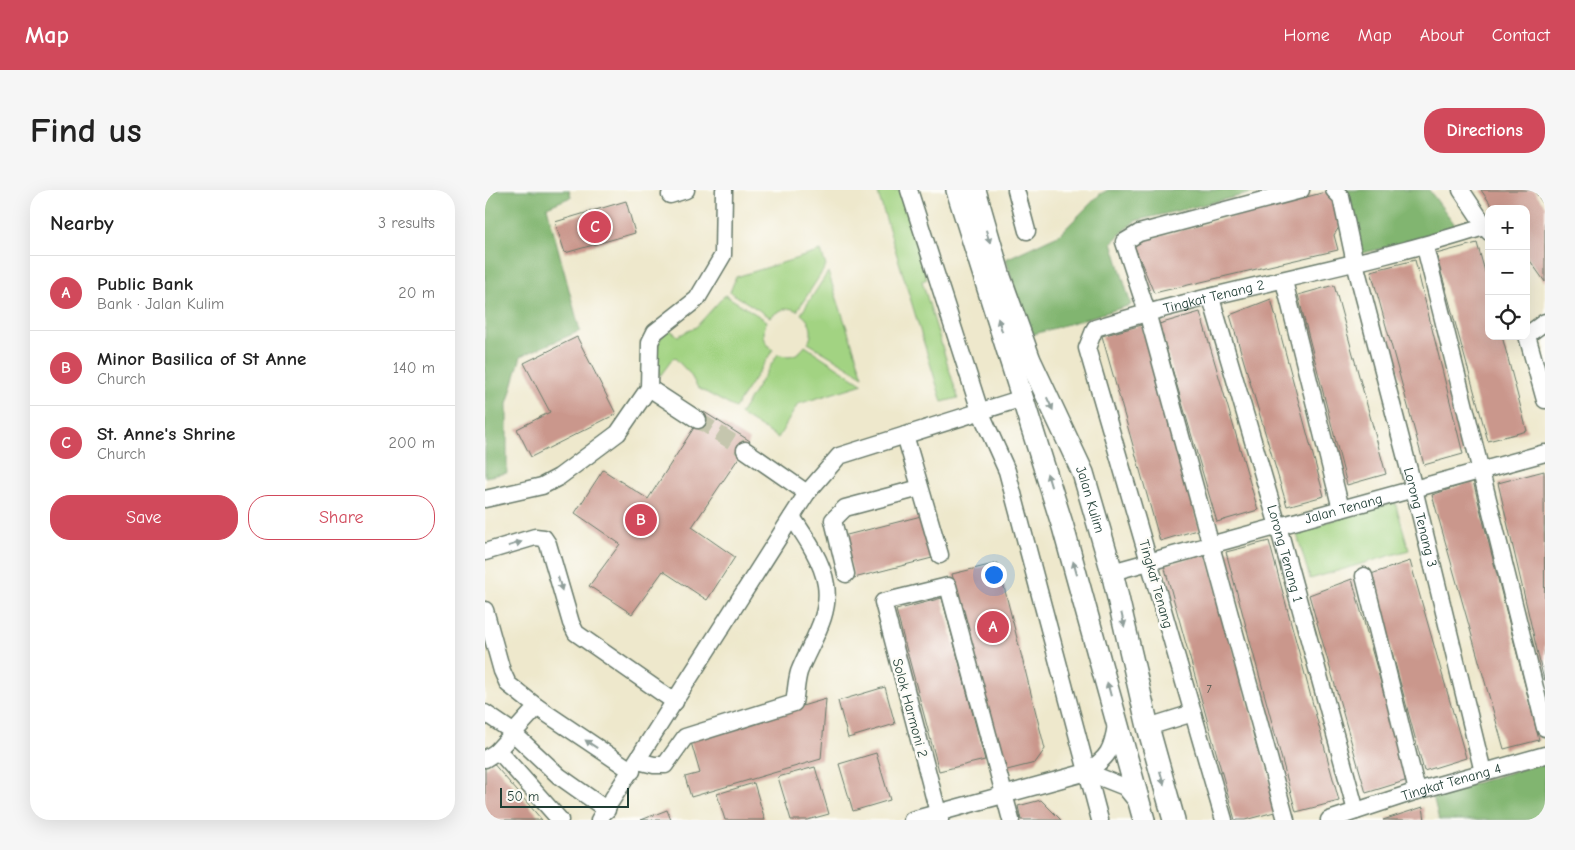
<!DOCTYPE html>
<meta charset="utf-8">
<style>
body{margin:0;font-family:"Comic Neue",sans-serif;background:#f6f6f6;color:#222}
.controls{position:absolute;right:15px;top:15px;display:grid;overflow:hidden;border-radius:10px;box-shadow:0 5px 20px #0002}
.controls button{width:45px;height:45px;display:grid;place-items:center;padding:0;border:0;border-bottom:1px solid #e0e0e0;background:#fff;color:#222;font:25px sans-serif}
.scale{position:absolute;left:15px;bottom:12px;width:129px;box-sizing:border-box;padding-left:5px;border:2px solid #1f3d34;border-top:0;font-size:14px;line-height:18px;white-space:nowrap;color:#1f3d34;-webkit-text-stroke:4px #fdfcf7;paint-order:stroke}
.you{position:absolute;left:508px;top:384px;width:18px;height:18px;margin:-12px;border:4px solid #fff;border-radius:50%;background:#1a73e8;box-shadow:0 0 0 8px #1a73e833}
.badge{display:grid;place-items:center;width:32px;height:32px;border-radius:50%;background:#d1495b;color:#fff;font-size:16px;font-weight:700}
.pin{position:absolute;translate:-50% -50%;border:2px solid #fff;box-shadow:0 1px 5px #0006}
.list{margin:0;padding:0;list-style:none}
h2{display:flex;justify-content:space-between;align-items:center;height:65px;margin:0;padding:0 20px;font-size:21px}
h2 small{font-size:16px;font-weight:400;color:#767676}
.list li{display:grid;grid-template-columns:32px 1fr auto;gap:15px;align-items:center;box-sizing:border-box;height:75px;padding:0 20px;border-top:1px solid #e0e0e0}
.list b{display:block;font-size:19px;white-space:nowrap}
.list p{margin:0;font-size:16px;white-space:nowrap;color:#767676}
.list em{font-size:16px;font-style:normal;color:#767676}
.actions{display:flex;gap:10px;padding:15px 20px}
.actions a{flex:1;padding:11px 0;border:1px solid #d1495b;border-radius:20px;text-align:center;font-size:18px;color:#d1495b}
.actions .main{background:#d1495b;color:#fff}
.icon{flex:none;width:28px;height:28px;fill:none;stroke:currentColor;stroke-width:2;stroke-linecap:round;stroke-linejoin:round}
.map{position:relative;flex:none;width:1060px;height:630px;overflow:hidden;border-radius:20px}
header{display:flex;align-items:center;gap:30px;box-sizing:border-box;height:70px;padding:0 25px;background:#d1495b;color:#fff}
header strong{font-size:24px}
nav{display:flex;gap:28px;margin-inline-start:auto;font-size:18px}
.intro{display:flex;align-items:center;justify-content:space-between;box-sizing:border-box;height:120px;padding:0 30px}
h1{margin:0;font-size:35px}
.button{padding:12px 22px;border-radius:20px;background:#d1495b;color:#fff;font-size:18px;font-weight:700}
main{display:flex;gap:30px;padding:0 30px}
aside{flex:1;background:#fff;border-radius:20px;box-shadow:0 5px 20px #0002}
.map>svg:first-child{display:block}
</style>
<header>
<strong>Map</strong>
<nav><a>Home</a><a>Map</a><a>About</a><a>Contact</a></nav>
</header>
<div class="intro"><h1>Find us</h1><a class="button">Directions</a></div>
<main>
<aside>
<h2>Nearby<small>3 results</small></h2>
<ul class="list">
<li><span class="badge">A</span><div><b>Public Bank</b><p>Bank · Jalan Kulim</p></div><em>20 m</em></li>
<li><span class="badge">B</span><div><b>Minor Basilica of St Anne</b><p>Church</p></div><em>140 m</em></li>
<li><span class="badge">C</span><div><b>St. Anne's Shrine</b><p>Church</p></div><em>200 m</em></li>
</ul>
<div class="actions"><a class="main">Save</a><a>Share</a></div>
</aside>
<div class="map">
<svg width="1060" height="630" viewBox="0 0 1060 630">
<rect width="100%" height="100%" fill="#fdfcf7"/>
<filter id="ink" filterUnits="userSpaceOnUse"><feTurbulence type="fractalNoise" baseFrequency=".02" numOctaves="2"/><feDisplacementMap in="SourceGraphic" scale="10" xChannelSelector="R" yChannelSelector="G"/><feConvolveMatrix kernelMatrix="1 2 1 2 8 2 1 2 1" color-interpolation-filters="sRGB"/></filter>
<filter id="wash" filterUnits="userSpaceOnUse"><feTurbulence type="fractalNoise" baseFrequency=".0096" numOctaves="4" result="noise"/><feDisplacementMap in="SourceGraphic" scale="20" xChannelSelector="R" yChannelSelector="G"/><feGaussianBlur stdDeviation="1.12" result="paint"/><feColorMatrix in="noise" values="0 0 0 0 0 0 0 0 0 0 0 0 0 0 0 0 0 1.4 0 .05"/><feComposite in="paint" operator="in"/></filter>
<g filter="url(#wash)">
<rect width="100%" height="100%" fill="#eee8cc"/>
<path fill="#a2d382" stroke="#60885b" d="M 392,0 L 415,0 L 442,89 L 437,91 L 473,208 L 457,212 Z
M 336,61 L 341,76 L 312,121 C 303,115 293,121 285,127 L 245,102 L 251,87 Z
M 343,82 L 378,186 L 323,153 C 329,143 326,131 316,124 Z
M 240,105 L 282,131 C 277,141 278,153 288,160 L 250,218 L 213,198 L 205,184 L 189,167 L 175,186 C 169,169 168,151 184,139 L 193,146 L 211,137 Z
M 320,156 L 378,194 L 313,214 L 293,248 L 255,224 L 293,164 C 303,168 313,166 320,156 Z
M 910,312 L 924,360 L 825,389 L 811,341 Z"/>
<path fill="#81b570" stroke="#507952" d="M 0,0 L 84,0 L 86,7 L 62,17 L 95,141 L 36,166 L 22,214 L 22,283 L 0,287 Z
M 623,0 L 780,0 L 650,31 L 627,52 L 646,115 L 543,146 L 521,69 L 575,44 L 615,4 Z
M 857,0 L 944,0 L 974,40 L 874,64 Z
M 1060,572 L 1060,630 L 954,630 L 948,606 Z"/>
<g id="blocks">
<path fill="#ca978c" d="M 848,0 L 856,34 L 849,45 L 853,60 L 669,103 L 648,53 Z
M 996,0 L 1049,0 L 1060,16 L 1060,92 L 1041,65 L 1041,19 L 1009,19 Z
M 141,11 L 150,43 L 80,63 L 70,32 Z
M 992,53 L 1004,96 L 1004,146 L 1017,146 L 1042,241 L 1003,251 L 951,64 Z
M 930,70 L 978,264 L 939,275 L 886,81 Z
M 849,95 L 901,284 L 862,295 L 813,105 Z
M 786,109 L 839,306 L 802,316 L 745,125 Z
M 715,122 L 773,320 L 732,332 L 674,134 Z
M 657,135 L 715,339 L 675,351 L 617,146 Z
M 92,147 L 131,224 L 46,267 L 32,239 L 65,222 L 39,173 Z
M 219,222 L 265,251 L 207,337 L 250,367 L 222,410 L 178,381 L 147,424 L 104,396 L 135,354 L 90,323 L 118,280 L 163,309 Z
M 1059,281 L 1060,490 L 1059,490 L 1013,293 Z
M 988,291 L 1054,550 L 1019,559 L 947,305 Z
M 440,325 L 451,367 L 369,388 L 358,346 Z
M 784,351 L 854,611 L 811,622 L 741,362 Z
M 722,363 L 793,621 L 760,630 L 750,630 L 679,375 Z
M 925,371 L 981,568 L 939,581 L 886,384 Z
M 513,373 L 560,559 L 550,573 L 518,581 L 467,384 Z
M 867,389 L 923,590 L 881,603 L 824,405 Z
M 457,408 L 500,570 L 454,581 L 411,420 Z
M 400,497 L 410,534 L 363,548 L 353,511 Z
M 341,509 L 336,569 L 206,607 L 200,587 L 215,583 L 205,549 Z
M 391,563 L 405,610 L 368,621 L 354,574 Z
M 7,572 L 57,630 L 0,630 L 0,578 Z
M 330,577 L 344,624 L 322,630 L 306,630 L 293,587 Z
M 269,593 L 280,630 L 240,630 L 232,604 Z
M 556,610 L 576,630 L 536,630 L 533,616 Z
M 938,617 L 940,630 L 898,630 Z
M 182,620 L 186,630 L 156,630 Z"/>
</g>
</g>
<g filter="url(#ink)">
<use href="#blocks" fill-opacity="0" stroke="#677969" stroke-width="1"/>
<g fill="none" stroke-linecap="round" stroke-linejoin="round">
<path stroke="#c5c6ae" stroke-width="16" stroke-dasharray="16 8" stroke-linecap="butt" d="M 213,230 L 260,260"/>
<defs>
<g id="minor">
<path d="M 424,0 L 495,221 L 522,281 L 615,630"/>
<path d="M 531,0 L 542,41"/>
<path id="s1" d="M 849,0 L 856,7 L 870,73 L 929,299 L 998,582"/>
<path d="M 976,0 L 1004,42"/>
<path d="M 185,5 L 201,0"/>
<path d="M 940,57 L 1060,538"/>
<path d="M 799,91 L 856,319"/>
<path id="s2" d="M 726,108 L 793,336 L 871,621"/>
<path d="M 1041,142 L 1060,210"/>
<path d="M 1042,145 L 1060,132"/>
<path d="M 164,198 L 213,230"/>
<path d="M 420,245 L 455,365"/>
<path d="M 260,260 L 322,303"/>
<path d="M 0,309 L 57,296 L 74,287 L 133,243 L 164,198 L 165,152 L 170,142 L 212,109 L 238,65 L 239,0"/>
<path d="M 0,362 L 50,347 L 59,348 L 63,354 L 86,433 L 91,443 L 190,512"/>
<path id="s3" d="M 627,382 L 1060,263"/>
<path d="M 361,384 L 348,330 L 360,318 L 435,298"/>
<path d="M 879,386 L 932,601"/>
<path d="M 0,420 L 17,481 L 23,494 L 52,517 L 147,581"/>
<path d="M 0,523 L 25,540 L 74,586 L 122,620"/>
<path d="M 663,537 L 708,523"/>
<path d="M 11,562 L 52,517"/>
<path d="M 0,569 L 11,562 L 19,567 L 75,630"/>
<path d="M 153,571 L 169,575 L 180,575 L 200,547 L 309,513 C 311,503 311,492 314,482 C 324,455 346,427 341,395 C 338,372 320,346 307,327"/>
<path d="M 602,582 L 640,597 L 652,612"/>
<path d="M 114,630 L 322,303 L 354,266 L 538,208"/>
<path d="M 427,630 L 602,582 C 623,567 627,561 631,535"/>
<path d="M 455,630 L 398,412 L 463,396 L 526,630"/>
<path id="s4" d="M 739,630 L 602,158 L 610,138 C 739,98 873,78 1002,36"/>
<path d="M 801,630 L 662,122 L 639,52 L 654,43 L 816,0"/>
<path id="s5" d="M 844,630 L 932,601 L 1060,565"/>
</g>
<g id="major">
<path d="M 472,0 L 578,337 L 659,630"/>
<path id="s6" d="M 490,0 L 515,87 L 545,170 L 598,283 L 627,382 L 663,537 L 689,630"/>
</g>
</defs>
<use href="#minor" stroke="#677969" stroke-width="19"/>
<use href="#major" stroke="#677969" stroke-width="24"/>
<use href="#minor" stroke="#fff" stroke-width="16"/>
<use href="#major" stroke="#fff" stroke-width="21"/>
</g>
<defs><path id="oneway-solid" d="M-6-.8H1V-3.2L6.5 0L1 3.2V.8H-6Z" transform="scale(1.25)"/></defs>
<g fill="#8f9e9a">
<use href="#oneway-solid" transform="translate(503 47) rotate(74)"/>
<use href="#oneway-solid" transform="translate(515 135) rotate(-108)"/>
<use href="#oneway-solid" transform="translate(565 214) rotate(65)"/>
<use href="#oneway-solid" transform="translate(564 290) rotate(-107)"/>
<use href="#oneway-solid" transform="translate(30 354) rotate(-18)"/>
<use href="#oneway-solid" transform="translate(590 378) rotate(-106)"/>
<use href="#oneway-solid" transform="translate(75 394) rotate(74)"/>
<use href="#oneway-solid" transform="translate(638 430) rotate(77)"/>
<use href="#oneway-solid" transform="translate(624 499) rotate(-105)"/>
<use href="#oneway-solid" transform="translate(106 554) rotate(-146)"/>
<use href="#oneway-solid" transform="translate(677 588) rotate(74)"/>
</g>
</g>
<g text-anchor="middle" dominant-baseline="central" stroke-width="5" stroke-linejoin="round" paint-order="stroke">
<g font-size="11" fill="#4a544a">
<text x="724" y="499">7</text>
</g>
<g font-size="14" fill="#1f3d34" stroke="#fdfcf7">
<text stroke="none"><textPath href="#s4" startOffset="636">Tingkat Tenang 2</textPath></text>
<text stroke="none"><textPath href="#s6" startOffset="331">Jalan Kulim</textPath></text>
<text stroke="none"><textPath href="#s3" startOffset="240">Jalan Tenang</textPath></text>
<text stroke="none"><textPath href="#s1" startOffset="340">Lorong Tenang 3</textPath></text>
<text stroke="none"><textPath href="#s2" startOffset="266">Lorong Tenang 1</textPath></text>
<text transform="translate(671 394) rotate(74)">Tingkat Tenang</text>
<text transform="translate(425 518) rotate(75)">Solok Harmoni 2</text>
<text stroke="none"><textPath href="#s5" startOffset="128">Tingkat Tenang 4</textPath></text>
</g>
</g>
</svg>
<div class="controls">
<button>+</button>
<button>−</button>
<button><svg class="icon" aria-label="locate" viewBox="0 0 24 24"><circle cx="12" cy="12" r="6"/><path d="M12 2v4M12 18v4M2 12h4M18 12h4"/></svg></button>
</div>
<div class="scale">50 m</div>
<div class="you"></div>
<div class="pin badge" style="left:508px;top:437px">A</div>
<div class="pin badge" style="left:156px;top:330px">B</div>
<div class="pin badge" style="left:110px;top:37px">C</div>
</div>
</main>
